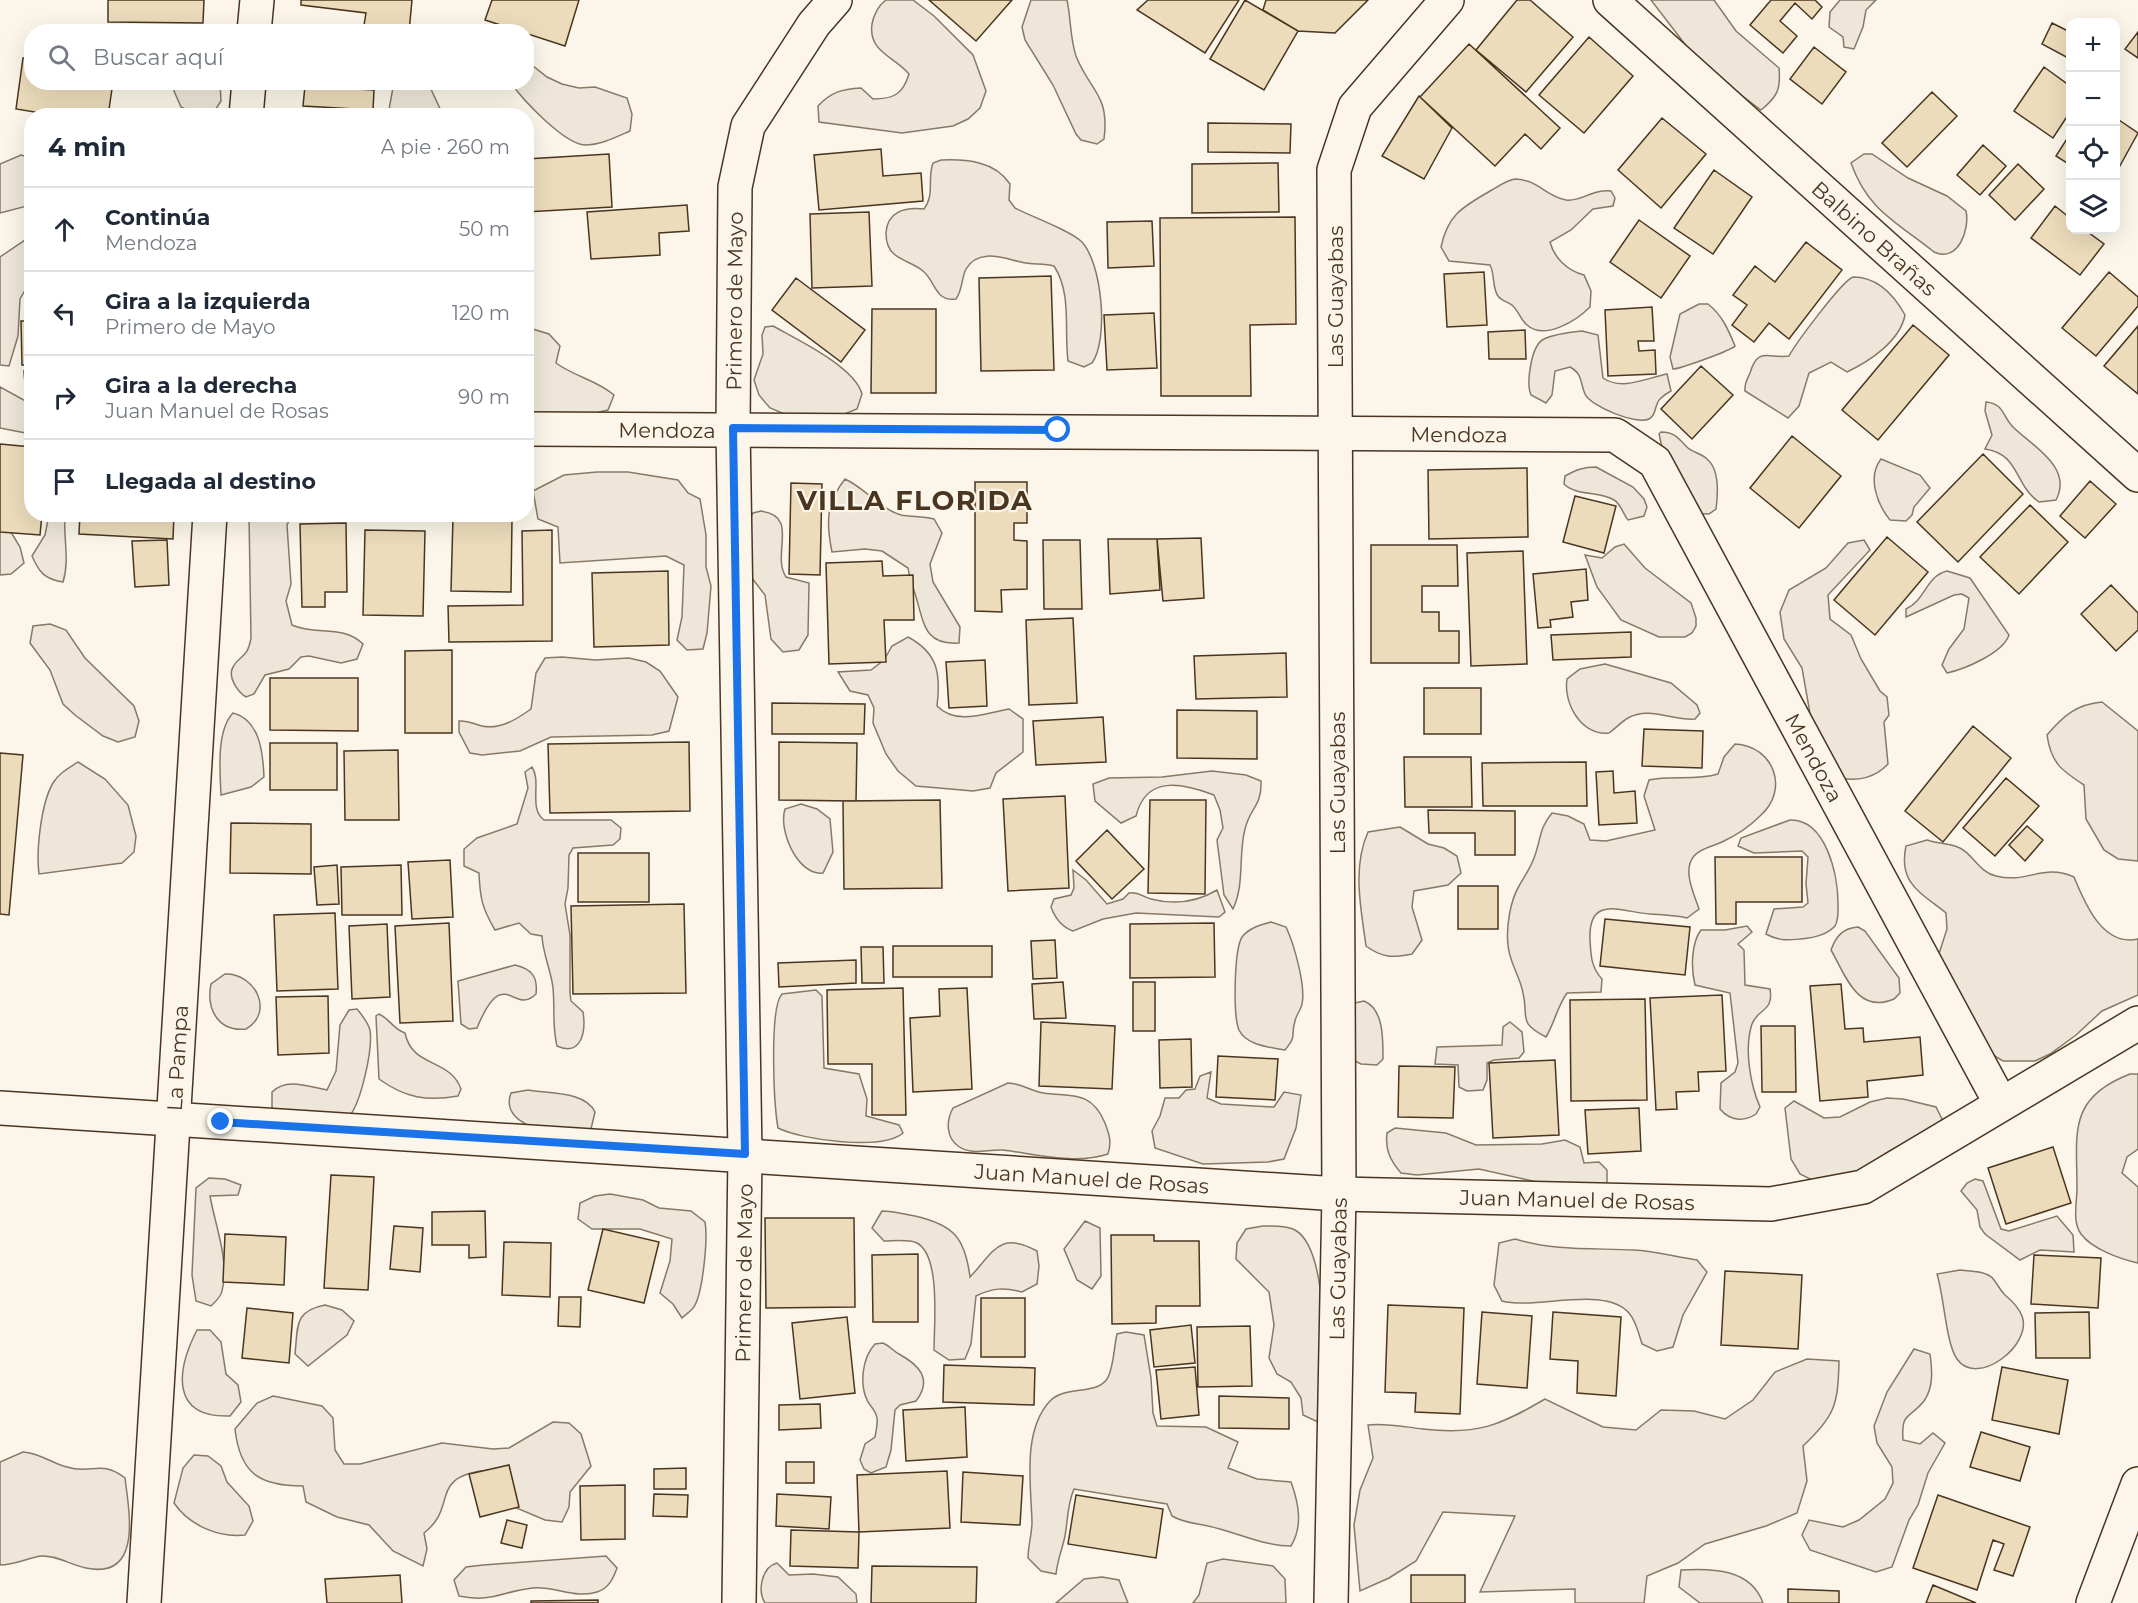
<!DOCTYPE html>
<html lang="es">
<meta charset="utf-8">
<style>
body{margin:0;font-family:Montserrat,sans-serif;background:#f2f2f3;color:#1f2937}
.controls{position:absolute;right:18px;top:18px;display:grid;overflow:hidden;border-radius:12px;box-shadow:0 6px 24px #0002}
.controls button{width:54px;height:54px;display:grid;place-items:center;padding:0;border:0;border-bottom:2px solid #e0e1e3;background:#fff;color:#1f2937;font:30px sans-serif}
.stop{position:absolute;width:18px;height:18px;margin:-14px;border:4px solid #1a73e8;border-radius:50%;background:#fff}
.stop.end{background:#1a73e8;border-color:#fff;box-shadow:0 2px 6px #0008}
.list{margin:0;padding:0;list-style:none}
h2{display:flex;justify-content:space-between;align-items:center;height:78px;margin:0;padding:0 24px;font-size:26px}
h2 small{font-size:20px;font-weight:400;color:#747a83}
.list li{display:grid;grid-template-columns:39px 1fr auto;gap:18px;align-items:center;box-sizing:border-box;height:84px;padding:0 24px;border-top:2px solid #e0e1e3}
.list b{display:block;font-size:22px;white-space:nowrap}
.list p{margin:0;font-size:20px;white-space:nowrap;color:#747a83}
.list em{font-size:20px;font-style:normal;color:#747a83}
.icon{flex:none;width:33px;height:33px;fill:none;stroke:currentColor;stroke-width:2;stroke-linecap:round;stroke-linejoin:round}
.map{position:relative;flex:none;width:2138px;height:1603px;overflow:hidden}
.search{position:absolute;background:#fff;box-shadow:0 6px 24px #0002;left:24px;top:24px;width:510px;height:66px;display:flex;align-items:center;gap:15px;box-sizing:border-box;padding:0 21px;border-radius:24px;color:#747a83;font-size:22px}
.panel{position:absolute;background:#fff;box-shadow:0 6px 24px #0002;left:24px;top:108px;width:510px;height:414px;border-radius:24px}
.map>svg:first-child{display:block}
</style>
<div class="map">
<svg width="2138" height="1603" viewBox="0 0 2138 1603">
<rect width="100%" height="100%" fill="#fbf6e9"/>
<path fill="#ede6d9" stroke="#887966" stroke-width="1.5" d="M 886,0 L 913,0 L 934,16 L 973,55 L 986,91 L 980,108 L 968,119 L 953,126 L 902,133 L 819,122 L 818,106 C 831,92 842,89 861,88 L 873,99 C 894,99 903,94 909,74 C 894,56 868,52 872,24 C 874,14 878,6 886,0 Z
M 1031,0 L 1067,0 C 1071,19 1070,38 1076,56 C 1089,90 1110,94 1104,139 L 1097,144 L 1081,140 L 1076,134 L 1053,85 L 1025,40 L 1022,27 Z
M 1651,0 L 1714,0 L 1736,31 L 1779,68 C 1781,90 1777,97 1761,110 L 1701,65 Z
M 1840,0 L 1876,0 L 1866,10 L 1863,27 L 1854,49 L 1844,47 L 1843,37 L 1829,27 L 1830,12 Z
M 527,61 L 547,77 L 562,84 L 579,88 L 595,87 L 627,98 L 632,114 L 630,131 C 616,137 601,145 585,145 C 564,144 523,100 511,83 L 526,82 Z
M 394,82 L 428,83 L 443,115 L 388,115 Z
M 176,83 L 220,83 L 221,101 L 212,115 L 196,114 L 181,107 L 174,91 Z
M 1864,154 L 1872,154 L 1908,178 L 1947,196 L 1966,211 C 1970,230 1958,263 1934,252 C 1897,222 1868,211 1851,163 Z
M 21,155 L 31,158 L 31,205 L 0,213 L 0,164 Z
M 941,160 C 966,159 995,161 1010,184 L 1009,200 L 1015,208 C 1032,217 1070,230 1082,242 C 1102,264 1109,339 1092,363 L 1084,367 L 1068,361 C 1064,330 1072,293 1054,266 C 1043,263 1032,265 1021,262 C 1003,258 978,248 966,269 C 961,279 963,289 956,299 C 935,302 936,282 923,271 C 915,264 902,261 894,254 C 888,249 886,241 886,233 C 887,212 904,207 924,209 C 935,195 927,179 933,163 Z
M 1515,179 C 1539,180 1545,196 1566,200 C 1581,202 1592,189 1611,191 L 1615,198 L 1613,206 L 1593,209 L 1571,230 L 1550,242 C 1554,258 1568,271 1584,275 L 1591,291 L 1590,307 C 1577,320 1545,341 1527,325 C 1521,320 1519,312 1513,306 C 1509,302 1501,301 1498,296 C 1492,288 1495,274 1490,265 L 1449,261 L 1441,247 C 1448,214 1463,207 1490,191 C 1499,186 1505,181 1515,179 Z
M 31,236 L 31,284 L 28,285 L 20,299 L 18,336 L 9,366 L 0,365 L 0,257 Z
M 1853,277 C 1878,277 1894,295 1905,315 C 1900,341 1870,361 1847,372 L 1831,362 L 1809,373 L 1799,406 L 1788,418 L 1745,391 C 1744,383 1747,380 1750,373 C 1758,346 1769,359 1789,356 C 1796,343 1842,281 1853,277 Z
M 1699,304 L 1708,304 C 1722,315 1728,329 1735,346 C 1732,350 1680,369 1673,369 L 1670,357 L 1680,314 Z
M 773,326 C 798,340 855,367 862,394 L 857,409 L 842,415 L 794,418 L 770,408 L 759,395 L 754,380 L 763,354 L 762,335 L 765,327 Z
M 526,327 L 549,334 L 560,346 L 556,363 C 575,377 597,380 614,395 L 608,410 L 591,414 L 527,413 Z
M 1582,331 L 1598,335 L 1603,378 C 1622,391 1647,378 1667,374 L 1671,391 C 1667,393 1663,396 1660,399 C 1654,405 1657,415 1649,419 C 1637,425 1591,407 1585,394 C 1580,383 1583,374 1570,367 L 1555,371 L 1552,395 L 1546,403 L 1531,395 C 1526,383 1531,345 1544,339 C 1554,334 1572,332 1582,331 Z
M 0,387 L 31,404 L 31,434 L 0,428 Z
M 1986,402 C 2004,404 2002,415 2012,426 C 2029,444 2074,466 2056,500 L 2039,502 C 2014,485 2020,454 1985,449 L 1992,435 L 1985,411 Z
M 1661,432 C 1675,432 1679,439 1688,448 C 1694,453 1703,454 1708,460 C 1720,471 1718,494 1716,509 L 1709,514 L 1692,513 L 1663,452 L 1659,434 Z
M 1881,459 L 1920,475 L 1930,488 L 1914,507 L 1912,515 L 1906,521 L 1890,520 C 1877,504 1867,477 1881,459 Z
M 1596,467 L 1633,487 L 1644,499 L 1647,507 L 1644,516 L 1628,520 C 1623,514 1621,504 1614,500 C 1599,491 1576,496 1564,484 L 1565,476 C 1576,470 1583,467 1596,467 Z
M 597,472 L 628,472 L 678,480 L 688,493 L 700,499 L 706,535 L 706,567 L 711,586 L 707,633 L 703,649 L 687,650 L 677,640 L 682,617 L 684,565 L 666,556 L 560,563 L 558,527 L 538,519 L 533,491 L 564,475 Z
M 845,479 C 865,488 880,509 901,515 C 912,517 923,516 934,519 L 942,533 L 930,564 L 933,582 L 960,627 L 959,643 C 929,645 925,630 918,604 C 915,592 910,581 908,568 L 882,551 L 865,549 L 832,552 C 826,523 826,503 845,479 Z
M 761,511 C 800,516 771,554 786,577 L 809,583 L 808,635 L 799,650 L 783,652 L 771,639 L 765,595 L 748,573 L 744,529 L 753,513 Z
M 0,514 L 20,547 L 24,563 L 11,574 L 0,575 Z
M 49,515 L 65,515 C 63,537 70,560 63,582 C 44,579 39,572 32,556 L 45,535 Z
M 249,515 L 292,515 L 287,525 L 291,584 L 286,601 L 292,625 C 316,636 342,624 363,644 L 357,659 L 341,663 L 309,656 L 301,657 L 289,669 L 265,675 L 254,694 L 246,697 C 238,692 227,677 233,667 C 240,654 247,660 251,638 Z
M 1864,540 L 1870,550 L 1828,595 L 1830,619 L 1851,635 L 1861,659 L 1880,691 L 1887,697 L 1889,715 L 1884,722 L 1888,764 C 1876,777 1858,782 1841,778 L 1811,719 L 1802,668 L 1784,639 L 1780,612 L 1789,590 L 1826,568 L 1848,543 Z
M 1624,544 L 1645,568 L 1691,603 L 1696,618 L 1696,626 L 1692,633 L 1685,637 L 1659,637 L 1621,620 L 1597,587 L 1585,555 L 1602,558 L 1615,547 Z
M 1947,571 L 1970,578 L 2009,635 C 2003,653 1965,669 1947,673 L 1942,665 L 1949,649 L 1964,629 L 1969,598 L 1962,594 L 1954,595 L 1906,617 L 1906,609 C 1925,601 1926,576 1947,571 Z
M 50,624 L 66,630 L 85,658 L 134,706 L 139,721 L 135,737 L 118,742 L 103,736 L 75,715 L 63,704 L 50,670 L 30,643 L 33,626 Z
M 908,637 C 938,653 941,674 937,706 C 957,726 985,713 1009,709 L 1023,719 L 1023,752 L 996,773 L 990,788 L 973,791 L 916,786 L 898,771 L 886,754 L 873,723 L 874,708 L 868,695 L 850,691 L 838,672 L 871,670 L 884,660 L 892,646 Z
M 562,657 L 595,660 L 629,658 L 646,662 L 660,671 L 678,697 L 669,731 L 652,735 L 551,737 L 520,751 L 482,755 L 470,753 L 459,732 L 459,721 C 469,720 473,724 482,726 C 500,730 517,719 531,709 L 536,673 L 545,658 Z
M 1605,664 L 1671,683 L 1697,705 L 1700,713 L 1695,719 C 1673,721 1649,706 1628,718 C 1621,722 1616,728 1609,733 C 1582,736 1563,704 1567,679 L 1580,669 Z
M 2102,702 L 2138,731 L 2138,861 L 2118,859 L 2104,850 L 2086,819 L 2084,785 C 2061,770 2051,763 2047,735 C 2063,716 2077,704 2102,702 Z
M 233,713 C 260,720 263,753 264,777 L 251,787 L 221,795 C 220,771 216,731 233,713 Z
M 1735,744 C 1774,746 1790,790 1760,816 C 1750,826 1735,836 1722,842 C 1712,847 1702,847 1694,856 C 1682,870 1694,894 1699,909 L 1687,918 C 1674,915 1663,915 1650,914 C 1621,912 1588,894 1590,940 C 1591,956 1591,967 1602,979 L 1601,992 L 1567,993 C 1557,1007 1555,1022 1546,1037 C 1517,1022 1529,1018 1523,993 C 1520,976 1509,962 1508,945 C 1506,928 1510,901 1519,886 C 1524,877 1530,869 1534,858 C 1541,840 1539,828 1552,813 L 1568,816 L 1584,824 L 1590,840 L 1606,841 L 1655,830 L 1644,796 L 1649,780 C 1672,775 1695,781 1718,774 L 1724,757 Z
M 78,762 L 105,779 L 128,805 L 136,836 L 134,852 L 122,863 L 39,874 C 36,851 41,803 53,783 C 59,773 69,768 78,762 Z
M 532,767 C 542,782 528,808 544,820 L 611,820 L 621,828 L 620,839 L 613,845 L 573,848 L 569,855 L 568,888 L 565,904 L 570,935 L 570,993 L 571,1001 L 583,1012 C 586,1031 582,1057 557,1046 C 552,1027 555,1008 553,988 C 551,970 543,955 542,936 L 531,934 L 519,923 L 495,930 C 482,908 480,898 479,873 L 464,866 L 464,849 L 477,838 L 517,824 L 528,788 L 525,772 Z
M 1212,771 L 1246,775 L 1261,781 C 1262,807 1250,807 1245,829 C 1238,856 1245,883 1233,909 L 1224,895 L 1217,840 L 1223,828 L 1220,810 L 1214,795 C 1182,783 1146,775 1136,816 L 1121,823 L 1095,801 L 1093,784 L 1109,778 L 1162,777 Z
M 801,804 L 817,809 L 830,819 L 833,852 L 823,873 C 798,876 778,831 785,809 Z
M 1790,820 C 1826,819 1838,875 1838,903 C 1838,911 1839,919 1835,926 C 1827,935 1812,938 1801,939 C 1787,940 1778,941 1766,934 L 1774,909 L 1803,907 L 1808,903 L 1806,884 L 1808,857 L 1802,851 L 1754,853 L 1738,846 L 1741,838 Z
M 1400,827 L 1428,844 L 1444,848 L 1457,856 L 1461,873 L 1448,885 L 1414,891 L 1412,907 L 1422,940 L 1412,954 C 1393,958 1382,958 1366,946 C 1361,908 1352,868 1368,832 Z
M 1927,840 C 1939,844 1946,843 1955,846 C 1972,851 1978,872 1996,876 C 2028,884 2043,863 2074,877 C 2085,904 2103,947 2138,939 L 2138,995 L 2102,1011 L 2076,1035 L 2050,1054 L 2035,1061 L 2003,1061 L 1988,1052 L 1936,963 L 1947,929 L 1946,913 C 1920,892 1898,883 1906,846 Z
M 1073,870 L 1086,880 L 1107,904 L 1123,899 L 1129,893 C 1139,891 1142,897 1151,899 C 1174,905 1197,902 1217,890 L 1225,912 L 1219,917 L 1136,913 L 1103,919 L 1073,931 C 1062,927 1055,918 1051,907 L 1054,899 L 1071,895 L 1074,888 Z
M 1271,922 L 1286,927 C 1294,944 1306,986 1302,1004 C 1301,1010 1296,1015 1295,1021 C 1290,1037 1298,1034 1285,1050 C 1270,1047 1247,1046 1239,1030 C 1233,1016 1234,950 1242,937 C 1249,928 1260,925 1271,922 Z
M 1747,926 L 1752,932 L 1738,944 L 1744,950 L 1745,985 L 1770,989 C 1774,1012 1758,1008 1752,1024 C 1744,1048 1750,1084 1760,1107 L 1756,1114 C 1744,1122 1730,1121 1720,1109 L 1721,1083 L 1735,1072 L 1738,1063 L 1730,993 L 1695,985 C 1691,969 1691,943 1701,930 L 1725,930 Z
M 1858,927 L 1865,931 L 1899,978 L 1900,993 L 1894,999 C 1857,1015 1845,974 1831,950 C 1836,936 1843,928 1858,927 Z
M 515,965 C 532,969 538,977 536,994 C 513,1017 504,962 477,1028 L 469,1029 L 461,1024 L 458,981 Z
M 225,974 C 255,973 275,1012 246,1029 C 218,1032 206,1009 211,984 Z
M 816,990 L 822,996 L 824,1068 L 859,1074 L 867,1099 L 866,1116 L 899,1125 L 903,1133 C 882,1151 802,1140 778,1128 C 774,1105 769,1008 782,994 Z
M 1364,1001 C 1384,1009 1383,1040 1383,1059 L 1377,1065 L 1361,1064 L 1353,1060 L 1350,1011 L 1355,1003 Z
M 357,1009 C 362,1015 368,1023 370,1030 C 373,1049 361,1104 348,1118 L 272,1109 L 272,1092 C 287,1077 309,1087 327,1090 L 336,1071 L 340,1025 L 349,1010 Z
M 379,1014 C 390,1019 393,1029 405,1033 C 412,1068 450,1058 461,1089 L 458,1096 C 426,1102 404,1097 379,1079 L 376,1016 Z
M 1510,1022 L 1522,1032 L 1524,1052 L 1519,1058 L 1494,1060 L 1487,1063 L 1487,1080 L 1483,1090 L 1467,1091 L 1459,1087 L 1458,1065 L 1435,1064 L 1437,1047 L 1502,1045 L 1503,1027 Z
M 1211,1072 L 1207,1098 L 1221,1104 L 1274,1107 L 1284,1092 L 1301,1095 L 1296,1128 L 1284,1159 L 1268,1162 L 1203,1164 L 1155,1148 L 1152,1131 L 1160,1116 L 1165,1098 L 1179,1098 L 1186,1090 L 1195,1089 L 1200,1076 Z
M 2130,1074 L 2138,1074 L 2138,1149 L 2127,1157 L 2122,1173 L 2138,1187 L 2138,1263 C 2120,1259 2092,1249 2081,1234 C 2072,1222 2077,1202 2077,1188 C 2077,1134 2067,1098 2130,1074 Z
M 1008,1083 C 1021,1083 1030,1091 1043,1093 C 1072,1097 1091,1090 1105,1123 C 1109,1134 1112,1141 1108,1154 C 1075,1165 1036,1154 1003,1150 C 987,1149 972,1156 958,1146 C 946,1137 946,1121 953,1108 Z
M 528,1090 C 549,1094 585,1091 595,1112 L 591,1129 C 570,1139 497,1130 511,1093 Z
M 1887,1098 L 1903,1099 L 1936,1107 L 1943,1121 L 1886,1153 L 1862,1174 L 1816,1182 L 1800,1174 L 1791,1159 L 1785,1108 L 1794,1101 L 1824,1118 L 1840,1117 L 1870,1102 Z
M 1395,1128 L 1446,1133 L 1476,1145 L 1542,1144 L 1565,1140 L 1580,1147 L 1584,1163 L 1599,1162 L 1607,1170 L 1607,1185 L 1546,1184 L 1479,1169 L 1417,1175 L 1401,1173 C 1390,1160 1385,1150 1387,1133 Z
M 209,1178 L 225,1179 L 241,1185 L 238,1195 L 210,1196 C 215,1225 230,1262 222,1291 C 221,1297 215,1302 211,1306 L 196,1301 L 192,1275 L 196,1188 Z
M 1975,1179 L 1983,1181 L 2001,1229 L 2009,1231 L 2057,1216 L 2073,1235 L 2074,1252 L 2040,1250 L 2020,1260 L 1985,1234 L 1980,1227 L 1977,1210 L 1961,1191 L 1967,1183 Z
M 610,1194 L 643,1200 L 659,1208 L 691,1211 L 705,1222 C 708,1238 703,1290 695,1305 C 693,1310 686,1314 682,1318 L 673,1304 L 660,1293 L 670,1261 L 672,1239 L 640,1229 L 592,1229 L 578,1219 L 580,1203 L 595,1196 Z
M 882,1211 C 894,1211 903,1214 915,1216 C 954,1225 965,1238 970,1277 C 993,1253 999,1230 1037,1251 L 1039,1266 L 1037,1284 L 1022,1292 C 1004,1287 992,1288 976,1296 L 971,1344 L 965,1359 L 949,1360 L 934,1350 C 934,1325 941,1256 917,1243 C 909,1239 893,1241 884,1241 L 872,1228 Z
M 1085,1221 L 1100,1228 L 1101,1276 L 1092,1289 L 1077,1280 L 1064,1249 Z
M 1263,1226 C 1273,1226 1286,1225 1295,1230 C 1330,1249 1324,1370 1325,1407 L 1318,1422 L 1303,1415 L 1301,1398 L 1291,1382 L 1277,1374 L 1269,1358 L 1274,1325 L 1269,1292 L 1236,1259 L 1237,1243 L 1246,1229 Z
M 1515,1239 C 1553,1251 1594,1248 1634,1250 C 1655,1251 1676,1257 1697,1260 L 1707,1272 L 1683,1315 L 1673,1347 L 1657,1351 L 1642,1344 C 1639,1334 1636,1321 1629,1313 C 1605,1285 1536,1310 1502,1301 L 1494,1285 L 1499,1243 Z
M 1960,1270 C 1970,1271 1988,1271 1994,1280 C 1998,1285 2000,1290 2005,1295 C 2011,1300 2019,1308 2022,1316 C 2033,1345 1977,1388 1957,1359 C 1946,1344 1944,1296 1937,1274 Z
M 325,1305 L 342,1310 L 354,1321 L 347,1335 L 308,1366 L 295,1354 C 298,1326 294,1311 325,1305 Z
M 197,1330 L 210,1330 L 221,1342 L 226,1374 L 238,1385 L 241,1402 L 230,1416 C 169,1418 177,1369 197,1330 Z
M 1126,1332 L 1144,1335 L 1151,1378 L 1153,1413 L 1157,1426 L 1206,1427 L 1238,1442 L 1228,1468 L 1257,1479 L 1291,1482 C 1299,1504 1303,1526 1291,1546 C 1263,1546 1236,1532 1208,1526 C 1195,1523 1184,1523 1172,1516 L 1167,1504 L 1074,1489 C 1067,1505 1068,1520 1065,1536 C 1062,1550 1058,1558 1056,1574 L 1041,1571 L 1028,1558 C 1028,1546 1032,1534 1032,1522 C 1031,1485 1022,1431 1050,1401 C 1066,1384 1101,1397 1109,1375 C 1114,1362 1114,1347 1117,1334 Z
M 883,1343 C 890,1346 893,1351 899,1354 C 919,1365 933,1379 916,1401 L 900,1405 L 895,1410 L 891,1450 L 886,1467 L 871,1473 L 864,1469 L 860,1460 L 865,1444 L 875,1437 C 876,1431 878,1424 877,1418 C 876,1411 872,1408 868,1402 C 859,1385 862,1358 875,1344 Z
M 1914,1349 L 1930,1354 C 1932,1369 1934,1387 1924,1401 C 1910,1419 1901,1411 1903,1440 L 1920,1444 L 1933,1433 L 1945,1443 L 1928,1473 L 1918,1505 L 1909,1520 L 1892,1567 L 1876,1572 L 1810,1550 L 1802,1535 L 1809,1520 L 1843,1527 L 1859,1520 L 1885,1499 L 1893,1483 L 1892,1467 L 1877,1443 L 1874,1426 L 1887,1392 Z
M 1807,1359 L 1839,1361 C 1838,1405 1835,1416 1803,1446 L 1807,1481 L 1797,1513 L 1766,1526 L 1705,1544 L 1678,1563 L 1647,1576 L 1644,1603 L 1575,1603 L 1575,1589 L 1480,1592 L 1515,1516 L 1443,1512 L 1416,1561 L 1389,1578 L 1360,1591 L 1354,1525 L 1360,1490 L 1373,1458 L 1368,1425 C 1387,1423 1404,1427 1423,1429 C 1478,1435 1499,1426 1545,1399 L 1603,1427 L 1636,1430 L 1661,1410 L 1694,1411 L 1725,1419 L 1753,1400 L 1775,1372 Z
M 273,1396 L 322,1406 L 333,1418 L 335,1450 L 344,1464 L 360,1464 L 442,1443 L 493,1449 L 509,1448 L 553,1422 L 569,1423 L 581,1434 L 591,1466 L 570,1492 L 569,1507 L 562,1522 L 545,1520 L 514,1507 L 489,1470 C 427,1476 459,1506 424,1533 L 427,1549 L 423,1566 L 393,1551 L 369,1525 L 337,1517 L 306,1502 L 303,1486 C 260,1486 240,1474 235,1429 L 257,1403 Z
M 23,1452 C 40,1453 51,1463 67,1467 C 92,1475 100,1459 125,1478 C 129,1511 143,1580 86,1568 C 70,1565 57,1555 41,1556 C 27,1558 15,1565 0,1565 L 0,1462 Z
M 194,1455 L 208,1456 L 221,1466 L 227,1482 L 249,1506 L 253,1521 L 245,1535 C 218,1538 189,1525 174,1503 L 183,1468 Z
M 606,1556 L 617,1568 C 613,1579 609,1588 597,1592 C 577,1599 554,1586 533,1588 C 503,1591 491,1603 459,1596 L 454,1580 L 466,1567 L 483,1565 Z
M 1223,1559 L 1273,1566 L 1285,1579 L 1286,1603 L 1193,1603 L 1199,1595 L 1207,1563 Z
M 777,1563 L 789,1575 L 813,1574 L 838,1577 L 856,1594 L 857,1603 L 765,1603 C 757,1590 762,1567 777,1563 Z
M 1681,1570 C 1713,1568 1751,1569 1763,1603 L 1700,1603 L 1679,1587 Z
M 1102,1577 L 1119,1580 L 1128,1603 L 1056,1603 L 1084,1579 Z"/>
<path fill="#ecdcbc" stroke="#4a3520" stroke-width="1.5" d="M 108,0 L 204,0 L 203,23 L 108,22 Z
M 301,0 L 412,0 L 409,32 L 363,31 L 366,13 L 301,5 Z
M 492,0 L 579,0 L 565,46 L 485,20 Z
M 929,0 L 1012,0 L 976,41 Z
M 1148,0 L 1239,0 L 1205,53 L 1137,10 Z
M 1245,0 L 1298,31 L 1264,90 L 1210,59 Z
M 1266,0 L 1368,0 L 1335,33 L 1298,31 L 1263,10 Z
M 1517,0 L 1530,0 L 1573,37 L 1526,92 L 1476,50 Z
M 1771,0 L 1815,0 L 1822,7 L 1812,19 L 1795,3 L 1780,21 L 1797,36 L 1783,53 L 1750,25 Z
M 2052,23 L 2070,32 L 2070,59 L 2042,44 Z
M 2138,32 L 2138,58 L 2125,49 Z
M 1589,37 L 1633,76 L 1584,133 L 1539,95 Z
M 1469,44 L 1560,128 L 1541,149 L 1525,134 L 1495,166 L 1420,97 Z
M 1814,47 L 1846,72 L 1822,104 L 1790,79 Z
M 23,58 L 32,59 L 32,82 L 113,82 L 108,116 L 59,116 L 16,109 Z
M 2044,67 L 2070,86 L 2070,112 L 2053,138 L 2014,111 Z
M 306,82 L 375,82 L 375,88 L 306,85 Z
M 305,86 L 374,90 L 373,110 L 303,106 Z
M 1932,92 L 1957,116 L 1907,167 L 1882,143 Z
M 1419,96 L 1452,128 L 1424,179 L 1382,156 Z
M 1662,118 L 1706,154 L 1661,208 L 1618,170 Z
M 2116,118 L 2138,133 L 2116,173 Z
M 1208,123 L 1291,124 L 1290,153 L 1208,152 Z
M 2070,134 L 2070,165 L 2056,156 Z
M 1983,145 L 2006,166 L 1980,195 L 1957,175 Z
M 881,149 L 883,176 L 921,173 L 923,201 L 819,210 L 814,155 Z
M 609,154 L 612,207 L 526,212 L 526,159 Z
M 1278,163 L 1279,212 L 1192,213 L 1192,164 Z
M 2018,164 L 2044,189 L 2015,220 L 1989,195 Z
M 1714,170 L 1752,197 L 1713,254 L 1674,228 Z
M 687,205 L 689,231 L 659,233 L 660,255 L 591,259 L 587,212 Z
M 2055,206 L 2070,218 L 2070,230 L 2085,230 L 2104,244 L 2080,275 L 2031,238 Z
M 869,212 L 872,286 L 812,288 L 810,214 Z
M 1295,217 L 1296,324 L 1250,325 L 1251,396 L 1161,396 L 1160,218 Z
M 1639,220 L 1690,256 L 1661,298 L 1610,262 Z
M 1152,221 L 1154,266 L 1108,268 L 1107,222 Z
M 1806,242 L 1842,270 L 1789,339 L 1769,323 L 1754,342 L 1732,325 L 1747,305 L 1733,295 L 1755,266 L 1775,282 Z
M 1484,272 L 1487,325 L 1447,327 L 1444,274 Z
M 2109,272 L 2138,297 L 2138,306 L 2096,356 L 2062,328 Z
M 1051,276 L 1054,370 L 981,371 L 979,278 Z
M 796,278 L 865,330 L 841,362 L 772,310 Z
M 1652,307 L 1654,341 L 1638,341 L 1639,351 L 1655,350 L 1656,374 L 1608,376 L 1605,310 Z
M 872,309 L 936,309 L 936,393 L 871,393 Z
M 1154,313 L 1157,368 L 1107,370 L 1104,315 Z
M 21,321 L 32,321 L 32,365 L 22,365 Z
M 1913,325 L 1949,355 L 1878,440 L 1842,410 Z
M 2138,326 L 2138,394 L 2104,366 Z
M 1525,330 L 1526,359 L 1489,359 L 1488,332 Z
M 1701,366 L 1733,395 L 1692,439 L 1661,409 Z
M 32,370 L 32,423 L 28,424 L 24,371 Z
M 1792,436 L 1841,476 L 1799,528 L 1750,488 Z
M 0,444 L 32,447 L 32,514 L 42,514 L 40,535 L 0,532 Z
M 1983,454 L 2023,494 L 1958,562 L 1917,522 Z
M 1527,468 L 1528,537 L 1429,539 L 1428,470 Z
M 2090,481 L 2116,504 L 2085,538 L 2060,516 Z
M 975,482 L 1027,482 L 1027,523 L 1014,523 L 1014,540 L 1027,541 L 1027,589 L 1001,590 L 1002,612 L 975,611 Z
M 791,483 L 822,484 L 820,575 L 789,574 Z
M 1575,496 L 1616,506 L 1604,553 L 1563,542 Z
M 2030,505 L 2068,542 L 2019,594 L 1980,557 Z
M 80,514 L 174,514 L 173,539 L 79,534 Z
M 453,517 L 512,518 L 511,592 L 451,591 Z
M 346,523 L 347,592 L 325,592 L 325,607 L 302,607 L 300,524 Z
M 365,530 L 425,531 L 423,616 L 363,615 Z
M 552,530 L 552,641 L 449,642 L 448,606 L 523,605 L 522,531 Z
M 1887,537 L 1928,572 L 1875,635 L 1834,600 Z
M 1201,538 L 1204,598 L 1163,601 L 1157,539 Z
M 1108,539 L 1157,539 L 1160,590 L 1110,594 Z
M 167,540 L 169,585 L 135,587 L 132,541 Z
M 1043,540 L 1080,540 L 1082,609 L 1044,609 Z
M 1371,545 L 1457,545 L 1458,586 L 1422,586 L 1422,612 L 1439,612 L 1439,631 L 1459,631 L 1459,663 L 1371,663 Z
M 1523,551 L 1527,664 L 1471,666 L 1467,553 Z
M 882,561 L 883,576 L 913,575 L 914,620 L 884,620 L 886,662 L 829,664 L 826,563 Z
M 1586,569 L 1588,600 L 1571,602 L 1573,617 L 1550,620 L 1551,627 L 1538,628 L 1533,574 Z
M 668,571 L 669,645 L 594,647 L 592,573 Z
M 2111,585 L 2138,613 L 2138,630 L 2116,651 L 2081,614 Z
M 1073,618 L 1077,703 L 1029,705 L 1026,620 Z
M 1631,632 L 1631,657 L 1553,660 L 1551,635 Z
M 452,650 L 452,733 L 405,733 L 405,651 Z
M 1286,653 L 1287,697 L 1196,699 L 1194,656 Z
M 985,660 L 987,706 L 949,708 L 946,662 Z
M 270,678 L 358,678 L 358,731 L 270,730 Z
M 1424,688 L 1481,688 L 1481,734 L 1424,734 Z
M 772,703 L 865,704 L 864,734 L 772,734 Z
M 1177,710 L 1257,711 L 1257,759 L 1177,758 Z
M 1103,717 L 1106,762 L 1036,765 L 1033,721 Z
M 1973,726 L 2011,758 L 1943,842 L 1905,811 Z
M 1644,729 L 1703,731 L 1702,768 L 1642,766 Z
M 689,742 L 690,811 L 550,813 L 548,744 Z
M 779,742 L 857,743 L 856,801 L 779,800 Z
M 270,743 L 337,743 L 337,790 L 270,790 Z
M 398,750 L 399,820 L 345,820 L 344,751 Z
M 0,753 L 23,755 L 9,915 L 0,914 Z
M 1404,757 L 1471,757 L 1472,807 L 1405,807 Z
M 1586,762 L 1587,806 L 1483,806 L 1482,763 Z
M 1613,771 L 1614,793 L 1635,791 L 1637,823 L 1599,825 L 1596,772 Z
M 2006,778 L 2039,806 L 1995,856 L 1963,828 Z
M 1065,796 L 1069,888 L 1008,891 L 1003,799 Z
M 940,800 L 942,888 L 844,889 L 843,801 Z
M 1150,800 L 1206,800 L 1205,894 L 1148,893 Z
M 1428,810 L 1515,811 L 1515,855 L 1475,855 L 1475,833 L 1429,833 Z
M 231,823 L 311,824 L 311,874 L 230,873 Z
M 2027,826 L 2043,840 L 2025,861 L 2009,845 Z
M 1107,830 L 1144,869 L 1112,899 L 1076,861 Z
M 578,853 L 649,853 L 649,902 L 578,902 Z
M 1715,857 L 1802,857 L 1802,902 L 1736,902 L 1736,924 L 1716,924 Z
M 450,860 L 453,917 L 412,919 L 408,862 Z
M 337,865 L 339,904 L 317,905 L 314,867 Z
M 401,865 L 402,915 L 342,915 L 341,867 Z
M 1458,886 L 1498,886 L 1498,929 L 1458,929 Z
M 684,904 L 686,993 L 573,994 L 571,906 Z
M 335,913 L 338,989 L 277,991 L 274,915 Z
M 1605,919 L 1690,927 L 1685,975 L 1600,966 Z
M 449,923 L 453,1021 L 400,1023 L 395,926 Z
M 1214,923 L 1215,977 L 1130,978 L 1130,924 Z
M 387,924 L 390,997 L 352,999 L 349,926 Z
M 1055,940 L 1057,978 L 1033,979 L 1031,941 Z
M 893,946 L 992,946 L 992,977 L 893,977 Z
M 861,947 L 883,947 L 884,983 L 862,983 Z
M 856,960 L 856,983 L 779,987 L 778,963 Z
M 1063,982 L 1066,1018 L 1034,1019 L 1032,984 Z
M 1133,982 L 1155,982 L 1155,1031 L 1133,1031 Z
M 1841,984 L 1845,1029 L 1863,1028 L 1864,1042 L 1920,1037 L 1923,1075 L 1867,1081 L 1868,1097 L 1820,1101 L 1810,986 Z
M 903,988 L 906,1115 L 872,1115 L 872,1064 L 828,1064 L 827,990 Z
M 967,988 L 972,1089 L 913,1092 L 910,1018 L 940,1016 L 939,989 Z
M 1722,995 L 1726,1071 L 1698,1072 L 1699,1091 L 1676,1092 L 1677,1109 L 1656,1110 L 1650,998 Z
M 328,996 L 329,1053 L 278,1055 L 276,997 Z
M 1645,999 L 1647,1100 L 1571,1101 L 1570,1000 Z
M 1041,1022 L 1115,1026 L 1112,1089 L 1039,1086 Z
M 1761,1026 L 1795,1026 L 1796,1092 L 1762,1092 Z
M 1191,1039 L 1192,1087 L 1160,1088 L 1159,1040 Z
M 1218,1056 L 1278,1059 L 1275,1100 L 1216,1097 Z
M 1555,1060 L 1559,1135 L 1493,1138 L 1489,1063 Z
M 1399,1066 L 1455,1067 L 1453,1118 L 1398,1117 Z
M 1639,1108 L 1641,1151 L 1588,1154 L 1585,1110 Z
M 2053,1147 L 2071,1203 L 2006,1224 L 1988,1168 Z
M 331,1175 L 374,1177 L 368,1290 L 324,1288 Z
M 485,1211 L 486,1257 L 469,1258 L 469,1245 L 432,1245 L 432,1212 Z
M 765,1218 L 854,1218 L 855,1307 L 766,1308 Z
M 394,1226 L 423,1228 L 420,1272 L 390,1269 Z
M 603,1229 L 659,1242 L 644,1303 L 588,1290 Z
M 225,1234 L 286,1237 L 284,1285 L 223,1282 Z
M 1111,1235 L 1154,1235 L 1154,1241 L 1199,1241 L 1200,1306 L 1156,1306 L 1156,1323 L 1112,1324 Z
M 504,1242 L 551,1243 L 550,1297 L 502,1295 Z
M 918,1254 L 918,1322 L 873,1322 L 872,1255 Z
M 2034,1255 L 2101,1258 L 2098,1308 L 2031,1304 Z
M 1725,1271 L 1802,1275 L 1798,1349 L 1721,1345 Z
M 559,1297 L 581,1297 L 580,1327 L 558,1326 Z
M 981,1298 L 1025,1298 L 1025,1357 L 981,1357 Z
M 1388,1305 L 1464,1308 L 1460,1414 L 1415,1412 L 1416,1393 L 1385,1392 Z
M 247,1308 L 293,1313 L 289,1363 L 242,1358 Z
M 1482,1312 L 1532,1316 L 1527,1388 L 1477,1384 Z
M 1553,1312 L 1621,1317 L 1616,1396 L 1577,1393 L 1578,1361 L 1550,1359 Z
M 2089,1312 L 2090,1358 L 2036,1358 L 2035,1313 Z
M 847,1317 L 855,1393 L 800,1399 L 792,1323 Z
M 1191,1325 L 1195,1363 L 1154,1367 L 1150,1330 Z
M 1250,1326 L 1252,1386 L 1198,1387 L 1197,1327 Z
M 944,1365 L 1035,1368 L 1034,1405 L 943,1402 Z
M 1195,1367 L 1199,1415 L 1161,1419 L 1156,1370 Z
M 2002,1367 L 2068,1380 L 2059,1434 L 1992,1420 Z
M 1219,1396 L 1289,1398 L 1289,1429 L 1219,1428 Z
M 820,1404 L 821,1428 L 779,1430 L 779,1405 Z
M 965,1407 L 967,1457 L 906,1461 L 903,1410 Z
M 1981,1432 L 2030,1447 L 2020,1481 L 1970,1467 Z
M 786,1462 L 814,1462 L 814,1483 L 786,1483 Z
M 509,1465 L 519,1507 L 480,1517 L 469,1474 Z
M 686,1468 L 686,1489 L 654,1489 L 654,1469 Z
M 947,1471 L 950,1528 L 859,1532 L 857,1475 Z
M 963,1472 L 1023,1476 L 1020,1525 L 961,1522 Z
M 625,1485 L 625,1539 L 581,1540 L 580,1486 Z
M 654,1494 L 688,1495 L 687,1517 L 653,1516 Z
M 777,1494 L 831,1497 L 829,1529 L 776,1526 Z
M 1076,1495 L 1163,1509 L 1156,1558 L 1068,1544 Z
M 1938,1495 L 2030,1527 L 2013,1576 L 1994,1570 L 2004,1544 L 1993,1540 L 1977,1590 L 1913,1568 Z
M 507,1520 L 527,1525 L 522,1548 L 501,1543 Z
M 791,1530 L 859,1532 L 858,1568 L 790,1566 Z
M 872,1566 L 977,1567 L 976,1603 L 871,1603 Z
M 400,1575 L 402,1603 L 327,1603 L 325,1579 Z
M 1411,1575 L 1465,1575 L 1465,1603 L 1411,1603 Z
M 1933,1585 L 1976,1603 L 1926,1603 Z
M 1788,1589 L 1839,1591 L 1839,1603 L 1788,1603 Z
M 598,1600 L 598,1603 L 531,1603 L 531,1601 Z"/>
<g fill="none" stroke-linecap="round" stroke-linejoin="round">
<defs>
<g id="minor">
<path id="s1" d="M 1610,0 L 2138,475"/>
<path d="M 254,32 L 257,0"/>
<path d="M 246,116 L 249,82"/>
<path id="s2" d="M 526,429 L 1615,435 L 1655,462 L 2001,1104"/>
<path id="s3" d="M 0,1108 L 1339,1194 L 1771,1204 L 1863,1187 L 2138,1023"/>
<path id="s4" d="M 144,1603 L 210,514"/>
<path id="s5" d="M 739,1603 L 745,1154 L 733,428 L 735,187 L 748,126 L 814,24 L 835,0"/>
<path id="s6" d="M 1331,1603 L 1339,1194 L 1334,170 L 1355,107 L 1447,0"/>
</g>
<path id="secondary" d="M 2093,1603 L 2138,1484"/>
</defs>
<use href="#minor" stroke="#4a3520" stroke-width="36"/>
<use href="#secondary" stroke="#4a3520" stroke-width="36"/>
<use href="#minor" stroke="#fbf6e9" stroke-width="33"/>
<use href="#secondary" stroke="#fbf6e9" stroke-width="33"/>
</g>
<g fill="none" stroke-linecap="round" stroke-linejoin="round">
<path stroke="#1a73e8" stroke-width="8" d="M 221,1122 L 745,1154 L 733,428 L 1058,430"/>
</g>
<g text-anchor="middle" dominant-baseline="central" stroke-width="4.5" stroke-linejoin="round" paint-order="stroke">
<g font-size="21" fill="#4a3520" stroke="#fbf6e9">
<text stroke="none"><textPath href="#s1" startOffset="356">Balbino Brañas</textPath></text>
<text transform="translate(1335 297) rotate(-90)">Las Guayabas</text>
<text stroke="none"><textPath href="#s5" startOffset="1302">Primero de Mayo</textPath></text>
<text stroke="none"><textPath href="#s2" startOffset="141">Mendoza</textPath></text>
<text stroke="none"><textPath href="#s2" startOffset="933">Mendoza</textPath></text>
<text stroke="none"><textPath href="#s2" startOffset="1473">Mendoza</textPath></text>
<text transform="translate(1337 783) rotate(-90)">Las Guayabas</text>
<text stroke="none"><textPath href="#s4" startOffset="546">La Pampa</textPath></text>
<text stroke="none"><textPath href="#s3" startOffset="1094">Juan Manuel de Rosas</textPath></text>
<text stroke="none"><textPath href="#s3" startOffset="1580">Juan Manuel de Rosas</textPath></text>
<text stroke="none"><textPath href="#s6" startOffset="334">Las Guayabas</textPath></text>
<text stroke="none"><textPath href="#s5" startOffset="330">Primero de Mayo</textPath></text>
</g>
<g font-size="27" font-weight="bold" letter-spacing="1.5" fill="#4a3520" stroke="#fbf6e9">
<text x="915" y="500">VILLA FLORIDA</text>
</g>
</g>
</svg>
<div class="controls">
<button>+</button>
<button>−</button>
<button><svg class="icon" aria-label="locate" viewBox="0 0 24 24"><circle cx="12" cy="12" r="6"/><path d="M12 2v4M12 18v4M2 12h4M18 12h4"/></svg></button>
<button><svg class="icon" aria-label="layers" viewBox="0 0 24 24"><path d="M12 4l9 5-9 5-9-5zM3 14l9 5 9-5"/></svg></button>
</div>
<div class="stop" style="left:1058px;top:430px"></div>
<div class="stop end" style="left:221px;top:1122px"></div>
<div class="search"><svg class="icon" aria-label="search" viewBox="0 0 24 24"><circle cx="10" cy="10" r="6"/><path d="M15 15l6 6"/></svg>Buscar aquí</div>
<section class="panel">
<h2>4 min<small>A pie · 260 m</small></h2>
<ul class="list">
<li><svg class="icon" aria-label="ahead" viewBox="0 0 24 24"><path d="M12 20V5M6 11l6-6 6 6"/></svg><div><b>Continúa</b><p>Mendoza</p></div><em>50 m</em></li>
<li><svg class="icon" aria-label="left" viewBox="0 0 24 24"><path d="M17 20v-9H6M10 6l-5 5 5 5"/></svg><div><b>Gira a la izquierda</b><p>Primero de Mayo</p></div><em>120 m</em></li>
<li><svg class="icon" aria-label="right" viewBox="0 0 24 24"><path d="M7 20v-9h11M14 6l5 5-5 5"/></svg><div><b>Gira a la derecha</b><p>Juan Manuel de Rosas</p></div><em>90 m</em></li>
<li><svg class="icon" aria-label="arrive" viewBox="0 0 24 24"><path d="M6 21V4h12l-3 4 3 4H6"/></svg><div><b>Llegada al destino</b></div></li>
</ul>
</section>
</div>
